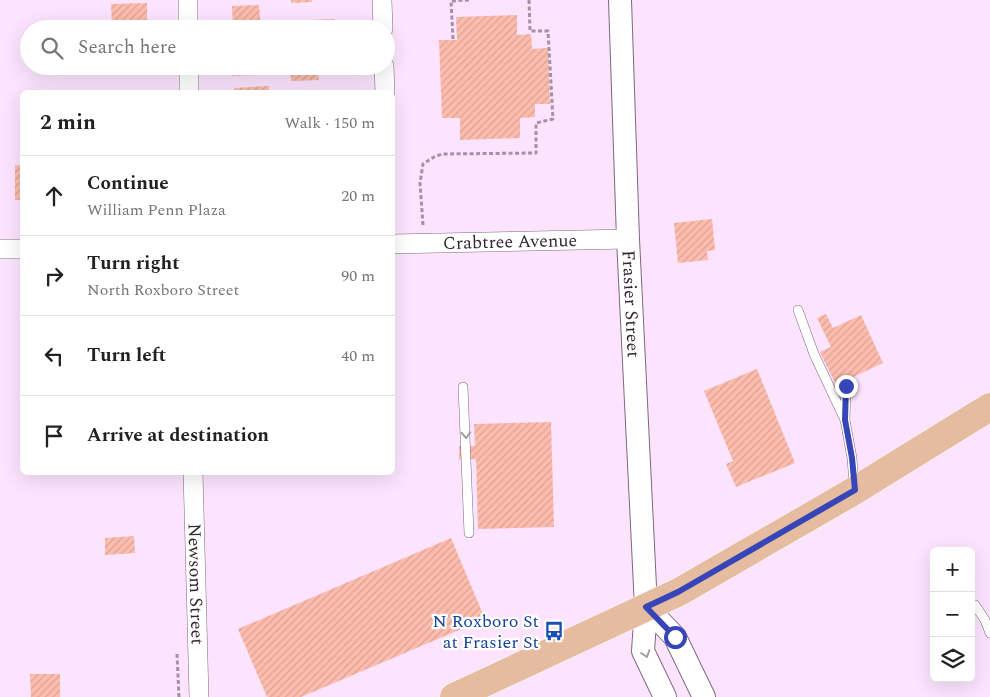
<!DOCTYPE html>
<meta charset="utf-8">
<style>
body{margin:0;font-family:Spectral,serif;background:#f2f2f2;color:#222}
.controls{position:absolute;right:15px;bottom:15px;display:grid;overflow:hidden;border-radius:8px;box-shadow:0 5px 20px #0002}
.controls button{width:45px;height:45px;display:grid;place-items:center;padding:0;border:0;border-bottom:1px solid #e0e0e0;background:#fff;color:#222;font:25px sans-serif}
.stop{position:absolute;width:15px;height:15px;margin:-11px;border:4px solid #3645b7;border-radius:50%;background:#fff}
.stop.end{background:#3645b7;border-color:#fff;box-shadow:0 1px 5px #0008}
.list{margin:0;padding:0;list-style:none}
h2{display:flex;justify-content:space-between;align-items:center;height:65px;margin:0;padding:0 20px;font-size:21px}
h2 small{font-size:16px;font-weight:400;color:#767676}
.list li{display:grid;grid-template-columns:32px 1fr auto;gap:15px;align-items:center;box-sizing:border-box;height:80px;padding:0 20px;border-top:1px solid #e0e0e0}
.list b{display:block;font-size:19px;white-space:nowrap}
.list p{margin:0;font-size:16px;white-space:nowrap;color:#767676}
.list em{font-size:16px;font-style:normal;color:#767676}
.icon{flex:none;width:28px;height:28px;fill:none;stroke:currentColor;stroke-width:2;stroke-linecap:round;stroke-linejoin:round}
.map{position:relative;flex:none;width:990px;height:697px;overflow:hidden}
.search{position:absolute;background:#fff;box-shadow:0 5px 20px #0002;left:20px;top:20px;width:375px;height:55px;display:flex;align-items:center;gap:12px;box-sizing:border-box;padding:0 18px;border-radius:28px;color:#767676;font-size:19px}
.panel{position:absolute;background:#fff;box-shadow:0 5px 20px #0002;left:20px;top:90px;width:375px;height:385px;border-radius:8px}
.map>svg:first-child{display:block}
</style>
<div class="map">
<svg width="990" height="697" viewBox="0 0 990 697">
<defs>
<pattern id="building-hatch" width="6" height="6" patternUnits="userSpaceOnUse" patternTransform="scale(1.25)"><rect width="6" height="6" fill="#fdbdae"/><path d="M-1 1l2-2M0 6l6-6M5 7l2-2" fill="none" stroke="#d9a296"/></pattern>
</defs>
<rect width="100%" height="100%" fill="#fce4fe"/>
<path fill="url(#building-hatch)" d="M 291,0 L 312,0 L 312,2 L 291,3 Z
M 147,3 L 147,29 L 99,29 L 99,27 L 112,27 L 111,4 Z
M 259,5 L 261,29 L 233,29 L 232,6 Z
M 517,15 L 517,35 L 531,34 L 532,49 L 548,48 L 550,104 L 535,104 L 535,117 L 520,118 L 520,138 L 460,140 L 460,118 L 442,118 L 439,40 L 457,40 L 456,17 Z
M 334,19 L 334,29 L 312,29 L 312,20 Z
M 111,66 L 148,66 L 148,72 L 111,74 Z
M 231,66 L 270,66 L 270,74 L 232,76 Z
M 290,66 L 318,66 L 319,80 L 291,81 Z
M 269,86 L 269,92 L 235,92 L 234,88 Z
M 15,165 L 22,165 L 22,200 L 15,200 Z
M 712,219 L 715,250 L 707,251 L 708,260 L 678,263 L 674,223 Z
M 826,314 L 833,328 L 861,315 L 883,363 L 836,385 L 820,352 L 831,347 L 817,318 Z
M 757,369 L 795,463 L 736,487 L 726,464 L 733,461 L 704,391 Z
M 551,422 L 554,527 L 478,529 L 476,459 L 459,460 L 459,446 L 475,446 L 474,424 Z
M 134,536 L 135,553 L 105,555 L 105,538 Z
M 451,538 L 485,619 L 301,697 L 267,697 L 238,629 Z
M 30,674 L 60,674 L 60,697 L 31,697 Z"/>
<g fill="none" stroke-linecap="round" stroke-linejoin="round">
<defs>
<path id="service" d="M 798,310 L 814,354 L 845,420
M 846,386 L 845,420 L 852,458 L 854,485
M 463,387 L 469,533
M 975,605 L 985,620 L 990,633"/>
<g id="minor">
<path d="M 188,0 L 188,29"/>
<path d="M 382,0 L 383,29"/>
<path d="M 189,66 L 189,92"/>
<path d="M 384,66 L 385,92"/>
<path id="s1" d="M 392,244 L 628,239"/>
<path d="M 0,249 L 22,249"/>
<path id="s2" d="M 193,472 L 199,697"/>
</g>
<g id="tertiary">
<path id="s3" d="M 620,0 L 628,239 L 646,607 L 643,651 L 665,697"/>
<path d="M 646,607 L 675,637 L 704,697"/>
</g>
<path id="primary" d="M 454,697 L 679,592 L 849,494 L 990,407"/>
</defs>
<use href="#service" stroke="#7d687f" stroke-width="10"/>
<use href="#minor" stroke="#7d687f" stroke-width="20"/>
<use href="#tertiary" stroke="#7d687f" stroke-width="24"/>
<use href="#primary" stroke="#fff" stroke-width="29"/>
<path stroke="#a391a4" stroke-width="3" stroke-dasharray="4 2.5" stroke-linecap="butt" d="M 453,39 L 451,1 L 469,0
M 423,225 L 420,183 L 423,164 L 434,157 L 442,154 L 536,153 L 536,123 L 553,119 L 548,31 L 530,31 L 529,0
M 177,654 L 179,697"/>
<use href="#service" stroke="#fff" stroke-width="9"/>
<use href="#minor" stroke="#fff" stroke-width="19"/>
<use href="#tertiary" stroke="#fff" stroke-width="22"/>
<use href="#primary" stroke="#e6bca1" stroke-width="28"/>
</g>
<defs><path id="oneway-chevron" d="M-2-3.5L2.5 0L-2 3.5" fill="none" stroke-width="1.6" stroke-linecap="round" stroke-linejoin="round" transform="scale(1.25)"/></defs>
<g stroke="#a29ea2">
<use href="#oneway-chevron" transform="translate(466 435) rotate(87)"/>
<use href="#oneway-chevron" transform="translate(646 654) rotate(72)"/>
</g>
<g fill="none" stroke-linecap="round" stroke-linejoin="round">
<path stroke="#3645b7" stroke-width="6" d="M 675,637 L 646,607 L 678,592 L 855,490 L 852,458 L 845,420 L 846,386"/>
</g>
<defs>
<symbol id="bus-bare" viewBox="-9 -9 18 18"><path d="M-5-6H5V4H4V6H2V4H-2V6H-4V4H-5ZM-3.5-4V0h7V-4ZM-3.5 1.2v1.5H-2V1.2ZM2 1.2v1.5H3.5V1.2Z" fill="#1a4fb4" stroke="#fff" stroke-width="2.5" paint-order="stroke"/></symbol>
</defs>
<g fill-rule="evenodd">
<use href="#bus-bare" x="540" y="617" width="28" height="28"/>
</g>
<g text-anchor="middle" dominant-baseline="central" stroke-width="4.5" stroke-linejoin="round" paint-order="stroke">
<g font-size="18" fill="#312831" stroke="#fff">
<text stroke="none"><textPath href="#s1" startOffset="118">Crabtree Avenue</textPath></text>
<text stroke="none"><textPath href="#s3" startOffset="304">Frasier Street</textPath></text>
<text stroke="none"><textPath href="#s2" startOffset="112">Newsom Street</textPath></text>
</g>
<g font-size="18" fill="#164399" stroke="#fff" text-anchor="end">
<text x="539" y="621">N Roxboro St<tspan x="539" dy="21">at Frasier St</tspan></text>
</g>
</g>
</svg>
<div class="controls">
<button>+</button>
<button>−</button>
<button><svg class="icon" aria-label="layers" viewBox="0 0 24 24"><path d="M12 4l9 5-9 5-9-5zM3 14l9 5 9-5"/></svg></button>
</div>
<div class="stop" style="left:675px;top:637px"></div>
<div class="stop end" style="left:846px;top:386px"></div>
<div class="search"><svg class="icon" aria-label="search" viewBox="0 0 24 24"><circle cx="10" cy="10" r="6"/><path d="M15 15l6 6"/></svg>Search here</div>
<section class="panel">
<h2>2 min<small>Walk · 150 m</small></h2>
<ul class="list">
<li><svg class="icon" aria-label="ahead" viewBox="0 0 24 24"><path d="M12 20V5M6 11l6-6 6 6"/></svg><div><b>Continue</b><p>William Penn Plaza</p></div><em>20 m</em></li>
<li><svg class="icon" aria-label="right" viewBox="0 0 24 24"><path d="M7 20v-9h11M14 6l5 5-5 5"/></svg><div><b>Turn right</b><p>North Roxboro Street</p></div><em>90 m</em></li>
<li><svg class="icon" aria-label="left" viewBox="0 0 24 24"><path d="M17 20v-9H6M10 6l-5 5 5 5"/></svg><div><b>Turn left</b></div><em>40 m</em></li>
<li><svg class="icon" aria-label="arrive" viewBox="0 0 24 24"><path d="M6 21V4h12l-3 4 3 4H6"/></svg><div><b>Arrive at destination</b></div></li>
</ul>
</section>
</div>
